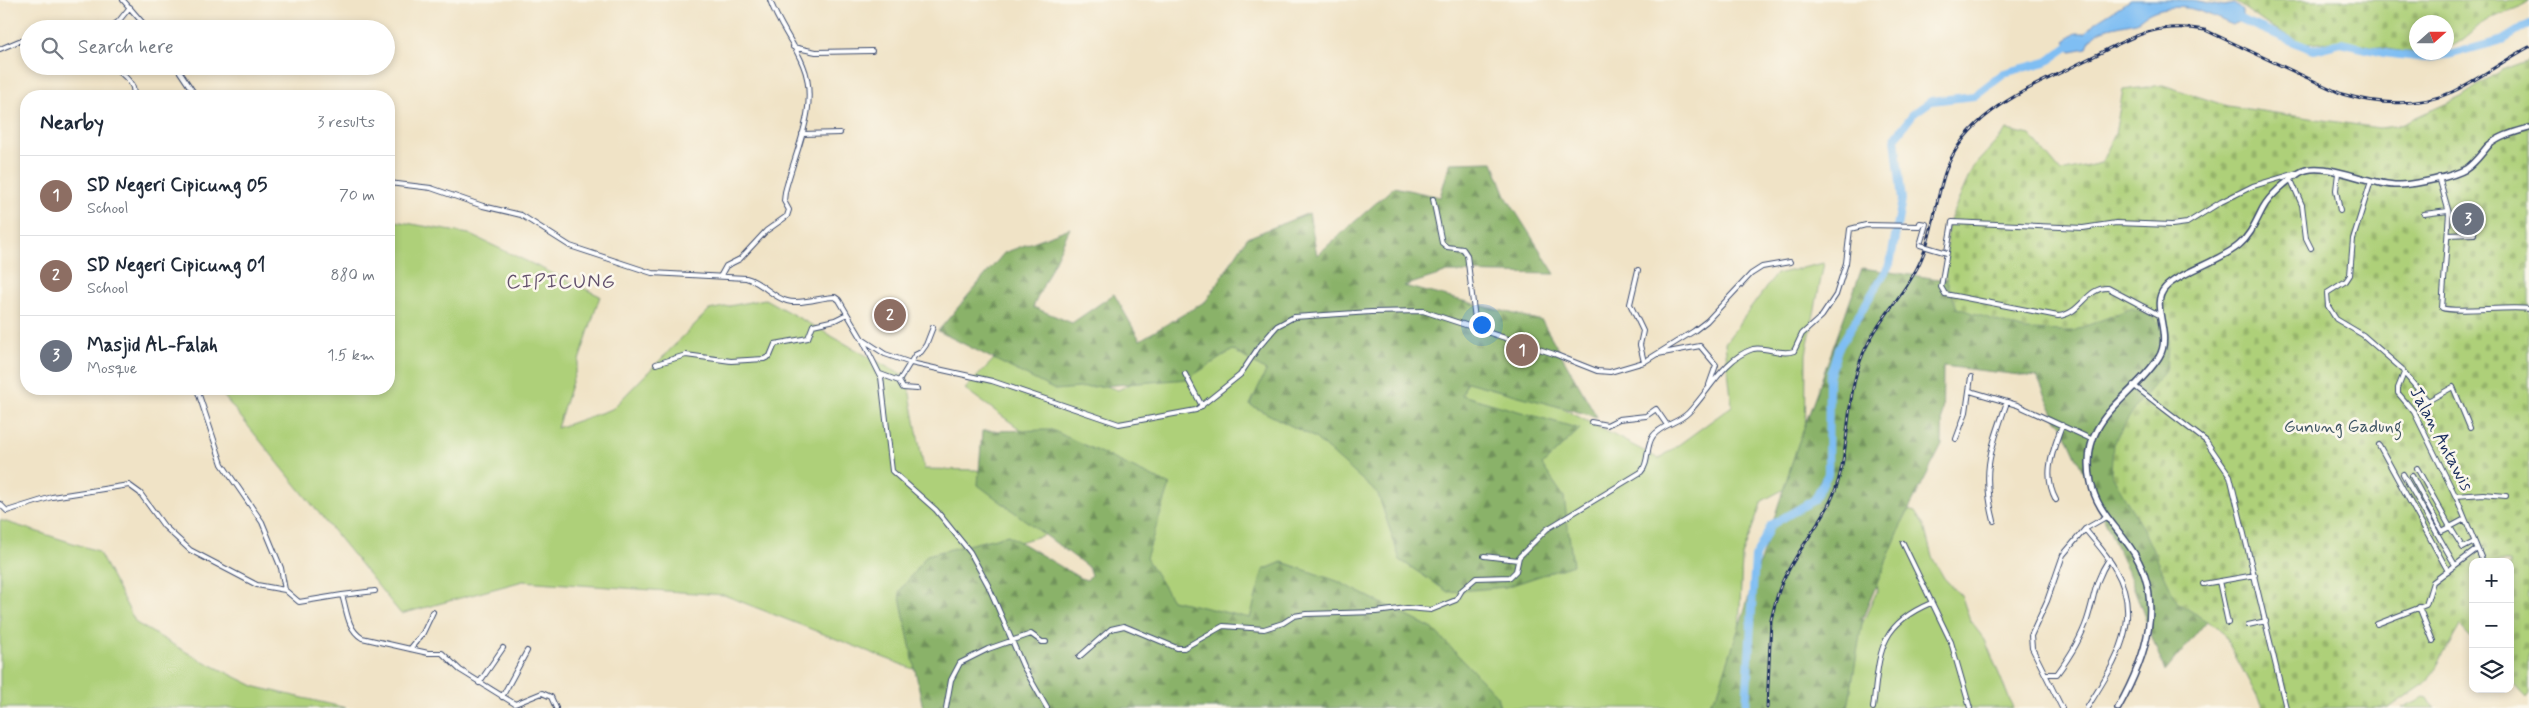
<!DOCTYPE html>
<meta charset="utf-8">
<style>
body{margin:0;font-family:Mynerve,sans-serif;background:#f2f2f3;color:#1f2937}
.controls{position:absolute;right:15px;bottom:15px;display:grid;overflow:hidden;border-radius:10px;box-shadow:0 2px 8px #0003}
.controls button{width:45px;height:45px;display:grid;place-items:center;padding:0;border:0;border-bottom:1px solid #e0e1e3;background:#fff;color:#1f2937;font:25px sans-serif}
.compass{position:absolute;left:2409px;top:15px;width:45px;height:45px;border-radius:50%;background:#fff;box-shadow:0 2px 8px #0003;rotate:69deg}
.you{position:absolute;left:1481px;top:324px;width:18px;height:18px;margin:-12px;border:4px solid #fff;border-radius:50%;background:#1a73e8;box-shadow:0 0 0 8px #1a73e833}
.badge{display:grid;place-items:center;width:32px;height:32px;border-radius:50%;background:#1f6fb2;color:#fff;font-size:16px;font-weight:700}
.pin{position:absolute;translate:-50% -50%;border:2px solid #fff;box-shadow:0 1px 5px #0006}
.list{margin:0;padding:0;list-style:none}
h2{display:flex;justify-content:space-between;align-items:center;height:65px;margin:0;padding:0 20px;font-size:21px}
h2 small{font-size:16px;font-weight:400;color:#747a83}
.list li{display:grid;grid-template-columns:32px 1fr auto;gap:15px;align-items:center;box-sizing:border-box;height:80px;padding:0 20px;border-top:1px solid #e0e1e3}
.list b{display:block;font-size:19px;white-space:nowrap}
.list p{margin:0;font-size:16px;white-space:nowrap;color:#747a83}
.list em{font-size:16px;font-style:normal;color:#747a83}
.icon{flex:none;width:28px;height:28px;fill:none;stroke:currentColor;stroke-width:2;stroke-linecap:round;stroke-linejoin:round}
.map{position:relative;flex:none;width:2529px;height:708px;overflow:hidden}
.search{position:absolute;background:#fff;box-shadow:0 2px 8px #0003;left:20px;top:20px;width:375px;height:55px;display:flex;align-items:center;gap:12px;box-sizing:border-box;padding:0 18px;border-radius:28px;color:#747a83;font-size:19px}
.panel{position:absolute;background:#fff;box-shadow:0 2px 8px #0003;left:20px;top:90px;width:375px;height:305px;border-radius:20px}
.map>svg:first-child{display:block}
</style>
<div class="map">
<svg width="2529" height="708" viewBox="0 0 2529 708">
<defs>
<pattern id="forest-firs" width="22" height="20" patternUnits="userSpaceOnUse" patternTransform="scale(1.25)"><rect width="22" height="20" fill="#8ab269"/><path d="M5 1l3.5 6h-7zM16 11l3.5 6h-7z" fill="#70915a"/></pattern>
<pattern id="cemetery-stones" width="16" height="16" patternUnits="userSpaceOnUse" patternTransform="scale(1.25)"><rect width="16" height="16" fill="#aed079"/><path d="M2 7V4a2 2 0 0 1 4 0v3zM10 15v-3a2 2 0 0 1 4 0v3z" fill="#95b36b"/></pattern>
</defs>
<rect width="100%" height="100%" fill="#fbf7ec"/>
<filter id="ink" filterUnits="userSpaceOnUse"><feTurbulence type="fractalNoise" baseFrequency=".02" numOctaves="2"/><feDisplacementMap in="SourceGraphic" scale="10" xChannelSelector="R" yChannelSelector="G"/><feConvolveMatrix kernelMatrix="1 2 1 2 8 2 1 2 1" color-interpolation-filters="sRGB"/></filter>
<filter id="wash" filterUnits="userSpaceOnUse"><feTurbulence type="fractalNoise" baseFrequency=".0096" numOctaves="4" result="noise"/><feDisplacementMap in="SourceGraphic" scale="20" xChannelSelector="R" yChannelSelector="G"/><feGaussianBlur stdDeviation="1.12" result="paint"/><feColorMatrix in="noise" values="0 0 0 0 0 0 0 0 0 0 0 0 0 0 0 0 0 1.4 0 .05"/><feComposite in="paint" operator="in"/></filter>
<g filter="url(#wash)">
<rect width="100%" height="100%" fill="#f0e3c6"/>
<path fill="#aed079" stroke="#64806c" d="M 389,220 L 469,234 L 600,296 L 557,428 L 612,409 L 709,310 L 765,299 L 907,378 L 924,469 L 976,470 L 1108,517 L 998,548 L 913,669 L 724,595 L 523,581 L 401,614 L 218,389 L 389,389 Z
M 1824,263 L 1806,354 L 1805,478 L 1762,501 L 1742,556 L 1738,661 L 1718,708 L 1480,708 L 1239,636 L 1138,582 L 1035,440 L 965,389 L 1002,351 L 1118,390 L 1223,338 L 1449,399 L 1460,369 L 1560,407 L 1659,459 L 1732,406 L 1725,343 L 1776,274 Z
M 1904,509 L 1915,512 L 1924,526 L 1932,557 L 1944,578 L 1962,597 L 1970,621 L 1985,640 L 2013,708 L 1846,708 L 1857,635 L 1877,591 L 1875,563 Z
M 0,520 L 98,551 L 136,623 L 195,657 L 256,687 L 346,708 L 0,708 Z
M 2424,697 L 2428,698 L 2434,708 L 2402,708 Z"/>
<path fill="url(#forest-firs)" stroke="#527064" d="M 1493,162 L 1507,198 L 1555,274 L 1448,272 L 1404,286 L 1542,321 L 1597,417 L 1467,382 L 1462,395 L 1580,429 L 1542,465 L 1564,497 L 1573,565 L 1506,587 L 1448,592 L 1400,560 L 1378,494 L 1315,438 L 1250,405 L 1266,371 L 1233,350 L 1187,379 L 1055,390 L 938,331 L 1004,253 L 1070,228 L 1033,307 L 1072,323 L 1114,294 L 1140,340 L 1206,301 L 1247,238 L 1309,213 L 1317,255 L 1394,187 L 1440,197 L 1450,163 Z
M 1862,268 L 1995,287 L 2239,308 L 2229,594 L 2165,672 L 2128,572 L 2062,425 L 2057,420 L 2037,377 L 1943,366 L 1942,445 L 1903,521 L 1863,617 L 1848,708 L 1706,708 L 1718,692 L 1798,444 Z
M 1052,430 L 1170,485 L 1146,558 L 1172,600 L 1250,618 L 1263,570 L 1282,562 L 1337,581 L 1433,629 L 1497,696 L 1500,708 L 923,708 L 899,592 L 927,555 L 1008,535 L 1080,578 L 1087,580 L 1091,575 L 1088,567 L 978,485 L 982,431 Z"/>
<path fill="url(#cemetery-stones)" stroke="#64806c" d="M 2210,0 L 2529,0 L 2529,1 C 2517,11 2502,11 2489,19 C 2473,28 2465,42 2447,48 L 2446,22 L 2416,22 L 2416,52 L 2406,52 L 2341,41 L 2305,44 L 2268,25 L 2235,2 Z
M 2529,60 L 2529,694 L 2526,698 L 2510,681 L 2510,562 L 2473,562 L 2473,640 L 2460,626 L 2428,681 L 2389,708 L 2263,708 L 2222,631 L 2177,602 L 2144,531 L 2111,473 L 2113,444 L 2136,406 L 2166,370 L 2169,331 L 2151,316 L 2132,308 L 2073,331 L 2025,330 L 1957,308 L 1945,276 L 1948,224 L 1973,167 L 2007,130 L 2030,135 L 2061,172 L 2101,163 L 2115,134 L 2123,90 L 2163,85 L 2227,106 L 2379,128 L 2396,126 L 2461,97 L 2501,70 Z"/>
<path fill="#7fbef3" stroke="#4d76a8" d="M 2130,0 L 2193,0 L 2224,6 L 2234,4 L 2242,11 L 2242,19 L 2233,25 C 2218,19 2202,10 2186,8 C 2174,6 2158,8 2148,14 C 2143,16 2140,21 2135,22 C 2119,27 2092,26 2087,48 L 2071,51 L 2065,41 L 2076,33 L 2085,33 L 2095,22 Z"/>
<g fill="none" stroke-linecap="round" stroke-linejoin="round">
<path stroke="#7fbef3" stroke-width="8" d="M 2233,16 L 2313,50 L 2341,43 L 2384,53 L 2425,58 L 2452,54 L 2503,40 L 2529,24
M 1746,708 L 1755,557 L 1771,525 L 1814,500 L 1828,474 L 1829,378 L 1838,349 L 1890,264 L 1902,200 L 1895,138 L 1913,114 L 1931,101 L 1974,96 L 2004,73 L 2046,62 L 2076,41"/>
</g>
</g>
<g filter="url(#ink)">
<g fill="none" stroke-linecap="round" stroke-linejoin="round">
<defs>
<path id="minor" d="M 123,0 L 148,29
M 108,29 L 118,22 L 130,7
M 793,47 L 816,52 L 872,51
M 0,49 L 19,41 L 29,41
M 113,66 C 121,74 137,83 133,96
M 176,66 L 196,96
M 802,134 L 840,133
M 2338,173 L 2336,190 L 2340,211
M 2439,177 L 2449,213 L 2442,308 C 2454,313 2509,306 2529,309
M 2291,180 L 2302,205 L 2306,238 L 2311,248
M 2371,181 L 2353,239 L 2350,275 L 2346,281 L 2327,293 L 2328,306 L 2336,319 L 2363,335 L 2402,369 L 2404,373 L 2398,388 L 2398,393 L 2414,412 L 2457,499 L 2483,562
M 389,183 L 431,188 L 483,206 L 521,215 L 570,246 L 652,273 L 746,278 C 762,282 772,297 787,301 C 802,305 820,297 835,297 L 839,300 L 862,339 L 885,354 L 911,363 L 992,381 L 1119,424 L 1196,410 L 1240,375 L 1258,348 L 1277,326 L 1294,317 L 1371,312 L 1423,311 L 1554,354 L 1597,371 L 1610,372 L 1644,362 L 1694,331 L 1707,321 L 1751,274 L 1762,267 L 1790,262
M 1433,199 L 1442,243 L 1447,247 L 1463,249 L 1467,255 L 1476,327
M 2424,214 L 2448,211
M 2448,235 L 2474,234 L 2475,213
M 1638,270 L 1630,304 L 1643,331 L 1640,345 L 1644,362
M 721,275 L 726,266 L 740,259 L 766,231 L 787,216 L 789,210 L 784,201 L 785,192 C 795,151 820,106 803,65 C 794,42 778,24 770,0
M 2161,316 L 2108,288 C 2086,287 2082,314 2058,316 L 1945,294 L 1941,287 L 1952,222 L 2083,228 L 2116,223 L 2172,225 L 2187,223 L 2221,202 L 2253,186 L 2297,173
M 863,341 L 881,377 L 892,471 L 936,510 L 970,552 L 988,585 L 1023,666 L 1047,708
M 1658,354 L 1700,346 L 1716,365 L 1709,385
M 656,364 L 686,355 L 731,361 L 764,359 L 770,356 L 775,344 L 808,338 L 813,325 L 835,320 L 847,314
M 2404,373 L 2428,401 L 2453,387 L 2470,428
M 880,374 L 899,381 L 903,388 L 917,389
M 1185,374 L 1202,406
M 899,381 L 915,355 L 921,352 L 926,345 L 933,327
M 2133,385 L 2206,441 L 2230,476 L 2286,708
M 197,389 L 222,464 L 262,522 L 281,568 L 285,590
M 1970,391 L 2017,405 L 2091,439
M 1591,422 L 1607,425 L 1619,419 L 1646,416 L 1656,409 L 1667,425
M 1956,439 L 1966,412 L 1971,377
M 2379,445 L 2448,571
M 2417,468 L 2450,527 L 2465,519
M 2403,474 L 2455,565
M 2412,476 L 2442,531 L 2450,527 L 2463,548 L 2474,542
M 2456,496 L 2483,494 L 2506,496
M 2056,500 C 2042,474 2053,451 2062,425
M 0,504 L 7,511 L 52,497 L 129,485 L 140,493 L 164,526 L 190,550 L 257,585 L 285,590 L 299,602 L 342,595 C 347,610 347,629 362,638 L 428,653 L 442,653 L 460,670 L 515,704 L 542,693 L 551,697 L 556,708
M 1994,521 C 1981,470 1991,449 2007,402
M 2085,529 C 2095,542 2107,554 2115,569 C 2145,619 2114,665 2087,708
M 1903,543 L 1951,642 L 1970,708
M 1484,556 L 1518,560
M 2219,581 L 2228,623
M 2203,584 L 2255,575
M 342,595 L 375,591
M 2419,607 L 2433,641
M 2377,624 L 2426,605 L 2433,582 L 2477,549
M 2248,625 L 2266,621
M 410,649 L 423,633 L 433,612
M 1079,657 L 1111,629 L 1124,626 L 1177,648 L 1184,648 L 1223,626 L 1264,629 L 1283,623 L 1294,616 L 1306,614 L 1376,612 L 1407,608 L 1431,610 L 1456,600 L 1462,590 L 1476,578 L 1510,577 L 1516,571 L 1519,557 L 1547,529 L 1641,472 C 1650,462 1645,447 1653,436 C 1661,425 1678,423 1688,413 C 1708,393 1724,358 1753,349 C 1766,346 1780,356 1794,351 L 1802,334 L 1822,316 L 1836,295 L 1846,263 L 1850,229 L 1866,225 L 1919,226 L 1920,223 L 1926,224 L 1920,245
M 2045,674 L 2057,674 C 2068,659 2081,638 2087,620 C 2095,596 2094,582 2109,559
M 479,683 L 503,648
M 502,697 L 527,651
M 946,708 L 951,680 L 960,663 L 988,649 L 1031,634 L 1042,642 L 1046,642
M 1873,708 C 1880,655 1876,626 1931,603
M 2062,708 L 2032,648 L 2031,636 L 2047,601 L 2063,555 L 2085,529 L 2106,517"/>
<path id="tertiary" d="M 2118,708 C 2146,658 2167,599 2130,547 C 2115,525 2096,509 2091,482 C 2078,417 2130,402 2159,357 C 2173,334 2149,305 2165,288 C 2178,273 2219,262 2239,245 C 2251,235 2256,221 2263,208 C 2270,195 2287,181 2299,173 C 2321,158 2372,187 2400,185 C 2416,184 2453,177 2466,169 C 2475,163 2481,154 2488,146 C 2499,136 2515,132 2529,128"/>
</defs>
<use href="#minor" stroke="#3b4a6e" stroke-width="6"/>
<use href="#tertiary" stroke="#3b4a6e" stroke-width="8"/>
<use href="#minor" stroke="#fff" stroke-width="4"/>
<use href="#tertiary" stroke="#fff" stroke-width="5"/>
<defs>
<path id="rail" d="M 1767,708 L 1771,620 C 1775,604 1779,585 1788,571 C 1803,542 1825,519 1836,488 C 1851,444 1845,396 1863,354 C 1878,318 1909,291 1923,255 C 1934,228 1936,197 1946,170 C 1968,110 2032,88 2084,61 C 2129,39 2153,21 2205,30 L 2342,94 C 2376,104 2418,108 2452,92 C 2479,79 2503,61 2529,47"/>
</defs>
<use href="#rail" stroke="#1b2f5e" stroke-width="3"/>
<use href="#rail" stroke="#fbf7ec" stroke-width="1" stroke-dasharray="4" stroke-linecap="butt"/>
<defs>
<path id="minor-bridge" d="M 1920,245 L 1947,253"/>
</defs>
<use href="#minor-bridge" stroke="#3b4a6e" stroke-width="6" stroke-linecap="butt"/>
<use href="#minor-bridge" stroke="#fff" stroke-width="4"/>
</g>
</g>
<g text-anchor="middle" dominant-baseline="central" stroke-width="5" stroke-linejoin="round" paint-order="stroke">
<g font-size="18" fill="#405765" stroke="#fbf7ec">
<text x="2343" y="427">Gunung Gadung</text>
</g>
<g font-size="18" fill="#1b2f5e" stroke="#fbf7ec">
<text transform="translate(2441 439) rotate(62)">Jalan Antawis</text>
</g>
<g font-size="20" letter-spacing="1" fill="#63516d" stroke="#fbf7ec">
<text x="561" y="282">CIPICUNG</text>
</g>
</g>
</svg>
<div class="controls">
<button>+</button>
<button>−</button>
<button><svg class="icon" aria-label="layers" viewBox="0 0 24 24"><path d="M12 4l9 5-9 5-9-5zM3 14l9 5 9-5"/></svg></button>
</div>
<svg class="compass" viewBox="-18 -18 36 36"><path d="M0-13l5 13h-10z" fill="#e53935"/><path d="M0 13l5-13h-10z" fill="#747a83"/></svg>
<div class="you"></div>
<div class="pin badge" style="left:1522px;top:350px;background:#8d6e63">1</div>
<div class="pin badge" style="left:890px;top:315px;background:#8d6e63">2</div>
<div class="pin badge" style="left:2468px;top:219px;background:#6b7280">3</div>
<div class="search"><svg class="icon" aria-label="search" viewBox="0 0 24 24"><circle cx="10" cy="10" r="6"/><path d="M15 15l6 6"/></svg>Search here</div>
<section class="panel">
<h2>Nearby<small>3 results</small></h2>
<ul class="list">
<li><span class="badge" style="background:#8d6e63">1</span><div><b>SD Negeri Cipicung 05</b><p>School</p></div><em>70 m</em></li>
<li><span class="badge" style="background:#8d6e63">2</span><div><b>SD Negeri Cipicung 01</b><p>School</p></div><em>880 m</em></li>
<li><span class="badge" style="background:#6b7280">3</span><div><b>Masjid AL-Falah</b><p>Mosque</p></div><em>1.5 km</em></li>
</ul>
</section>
</div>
